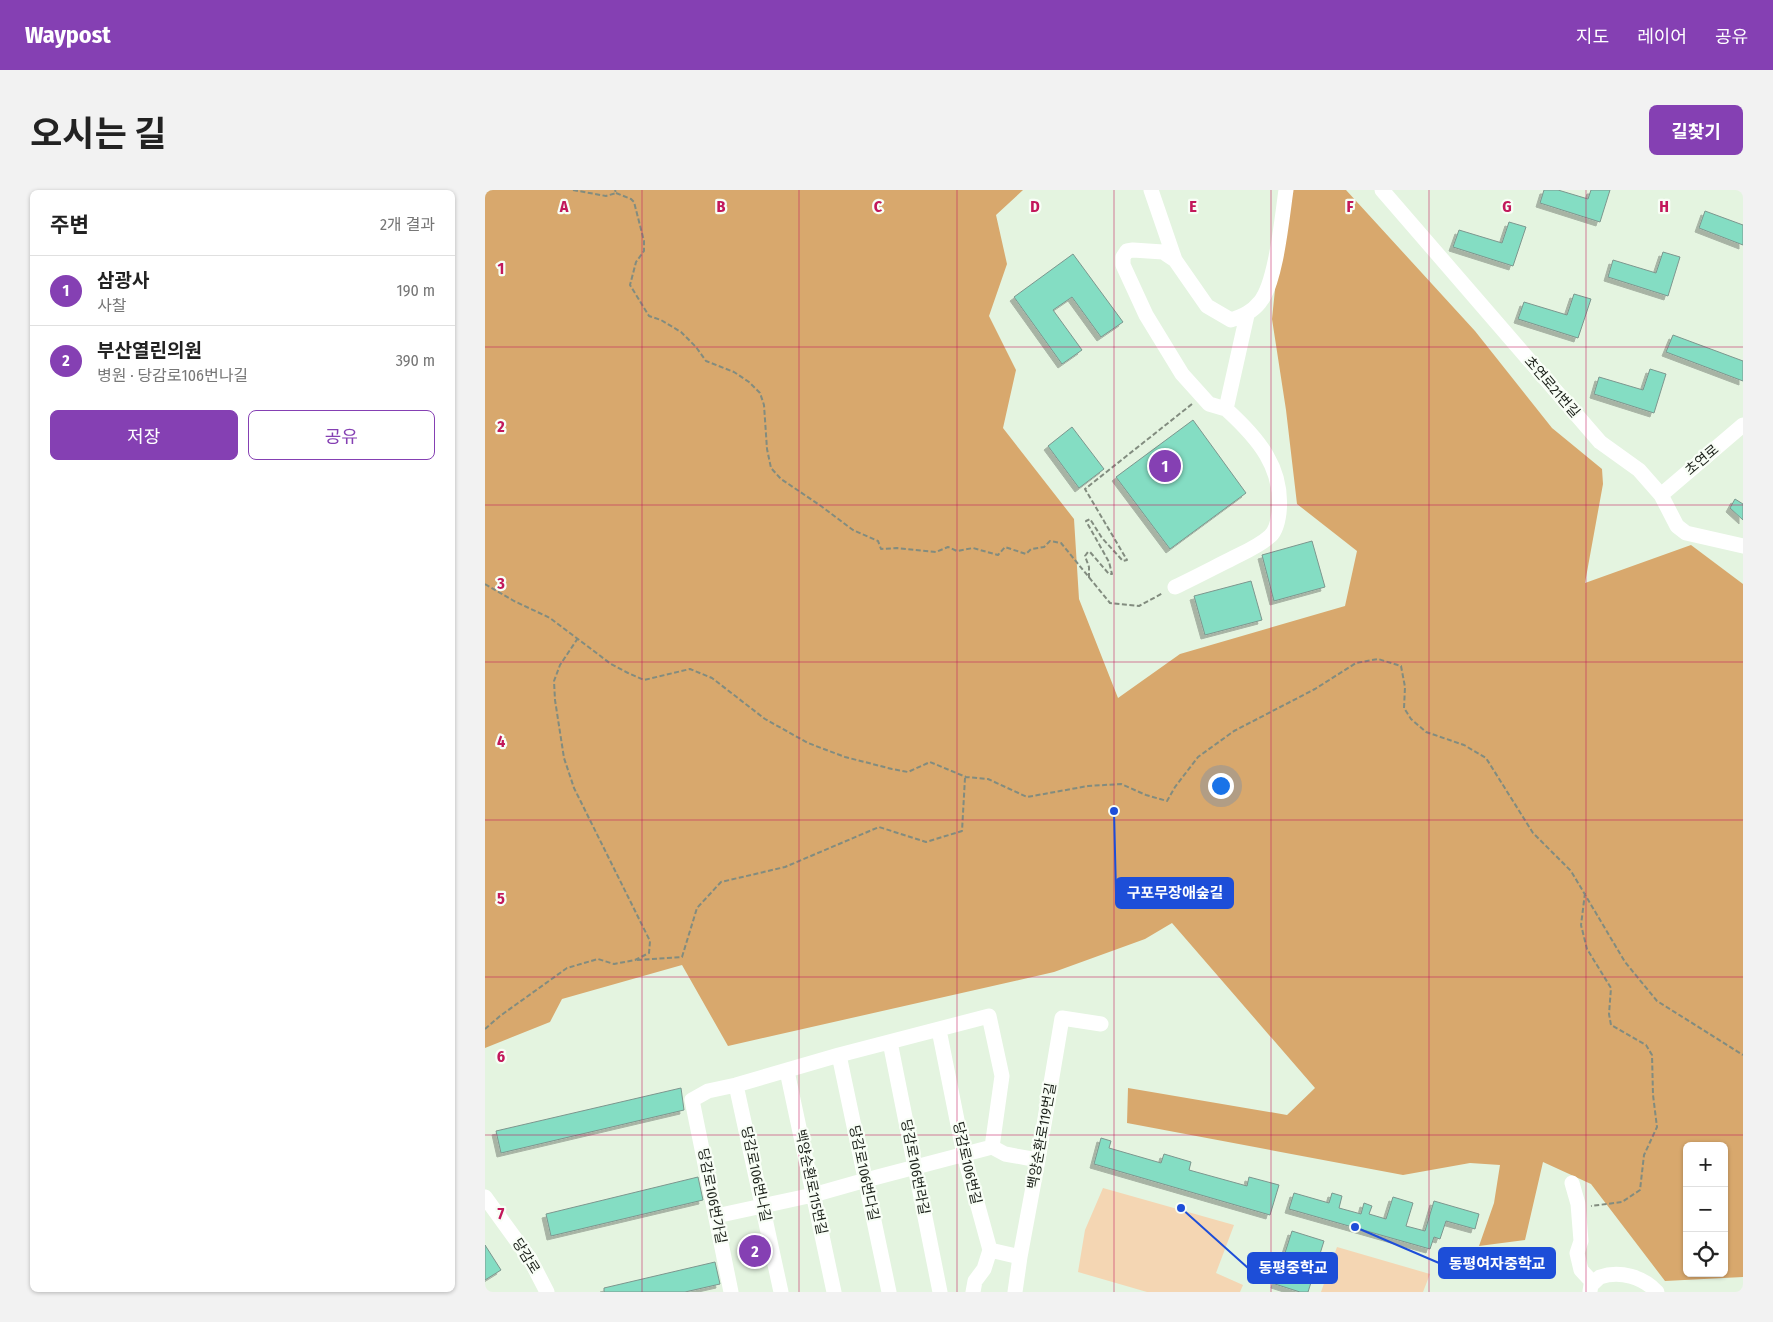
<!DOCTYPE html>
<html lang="ko">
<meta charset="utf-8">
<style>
body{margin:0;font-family:"Fira Sans Condensed","Noto Sans KR",sans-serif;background:#f2f2f2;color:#222}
.controls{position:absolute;right:15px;bottom:15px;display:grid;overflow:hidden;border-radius:8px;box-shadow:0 1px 4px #0004}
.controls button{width:45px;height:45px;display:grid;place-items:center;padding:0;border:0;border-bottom:1px solid #e0e0e0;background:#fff;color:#222;font:25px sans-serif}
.you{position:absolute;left:735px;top:595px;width:18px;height:18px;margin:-12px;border:4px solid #fff;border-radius:50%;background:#1a73e8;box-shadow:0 0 0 8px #1a73e833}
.badge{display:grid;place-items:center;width:32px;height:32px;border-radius:50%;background:#8540b3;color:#fff;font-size:16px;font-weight:700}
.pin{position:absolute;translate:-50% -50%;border:2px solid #fff;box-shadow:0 1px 5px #0006}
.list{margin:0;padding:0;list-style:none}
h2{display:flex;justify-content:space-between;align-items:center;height:65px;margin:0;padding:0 20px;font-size:21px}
h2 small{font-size:16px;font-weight:400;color:#767676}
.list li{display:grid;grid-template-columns:32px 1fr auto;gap:15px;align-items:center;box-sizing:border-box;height:70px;padding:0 20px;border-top:1px solid #e0e0e0}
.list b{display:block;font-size:19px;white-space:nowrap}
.list p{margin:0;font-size:16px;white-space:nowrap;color:#767676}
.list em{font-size:16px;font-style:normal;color:#767676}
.actions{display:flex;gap:10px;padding:15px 20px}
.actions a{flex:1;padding:11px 0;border:1px solid #8540b3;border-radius:8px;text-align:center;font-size:18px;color:#8540b3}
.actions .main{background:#8540b3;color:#fff}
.icon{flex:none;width:28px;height:28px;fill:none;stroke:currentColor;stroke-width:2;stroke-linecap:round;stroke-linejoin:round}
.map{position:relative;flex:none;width:1258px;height:1102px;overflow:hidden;border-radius:8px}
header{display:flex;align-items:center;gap:30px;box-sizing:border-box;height:70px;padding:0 25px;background:#8540b3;color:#fff}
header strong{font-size:24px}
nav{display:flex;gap:28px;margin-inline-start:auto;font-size:18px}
.intro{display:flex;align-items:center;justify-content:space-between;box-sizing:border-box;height:120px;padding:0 30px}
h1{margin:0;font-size:35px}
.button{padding:12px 22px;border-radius:8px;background:#8540b3;color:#fff;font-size:18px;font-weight:700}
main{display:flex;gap:30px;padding:0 30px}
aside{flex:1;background:#fff;border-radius:8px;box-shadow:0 1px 4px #0004}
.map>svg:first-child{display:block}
</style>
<header>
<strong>Waypost</strong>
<nav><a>지도</a><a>레이어</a><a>공유</a></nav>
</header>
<div class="intro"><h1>오시는 길</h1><a class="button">길찾기</a></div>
<main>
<aside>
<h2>주변<small>2개 결과</small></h2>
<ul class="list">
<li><span class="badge">1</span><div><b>삼광사</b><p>사찰</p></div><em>190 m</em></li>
<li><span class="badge">2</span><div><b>부산열린의원</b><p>병원 · 당감로106번나길</p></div><em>390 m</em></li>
</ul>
<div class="actions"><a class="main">저장</a><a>공유</a></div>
</aside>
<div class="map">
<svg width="1258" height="1102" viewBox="0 0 1258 1102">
<defs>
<filter id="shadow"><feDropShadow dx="-4" dy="4" stdDeviation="0" flood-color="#0004"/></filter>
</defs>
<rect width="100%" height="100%" fill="#e4f4e0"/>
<path fill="#f4d6b3" d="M 618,998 L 749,1035 L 731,1083 L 758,1095 L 755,1102 L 662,1102 L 593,1082 L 600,1040 Z
M 852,1057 L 945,1084 L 938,1102 L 836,1102 Z"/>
<path fill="#d8a86d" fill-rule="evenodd" d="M 0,0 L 538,0 L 511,25 L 522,74 L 504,126 L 531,180 L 518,238 L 589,329 L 594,409 L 633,508 L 695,464 L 860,416 L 872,361 L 812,314 L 801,220 L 787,129 L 793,70 L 805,0 L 861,0 L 990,141 L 1067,238 L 1117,279 L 1118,294 L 1100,393 L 1206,355 L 1258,394 L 1258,1087 L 1180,1091 L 1106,994 L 1058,972 L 1040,1050 L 994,1056 L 1009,1013 L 1015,975 L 985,973 L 918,985 L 642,933 L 643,898 L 802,925 L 830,898 L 687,733 L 660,749 L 569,782 L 243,856 L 197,775 L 77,809 L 65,832 L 0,858 ZM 1202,956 L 1239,956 L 1239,1083 L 1202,1083 Z"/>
<path fill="#84ddc3" stroke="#7d968e" filter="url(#shadow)" d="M 1059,0 L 1073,0 L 1103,9 L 1106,0 L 1125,0 L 1115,32 L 1055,13 Z
M 1220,21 L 1258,35 L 1258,55 L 1214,38 Z
M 1024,32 L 1041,37 L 1028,76 L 968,57 L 974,40 L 1017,53 Z
M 1178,62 L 1195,67 L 1183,106 L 1123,87 L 1128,70 L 1171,83 Z
M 588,64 L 638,132 L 616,147 L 587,107 L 568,120 L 597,160 L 577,174 L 529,107 Z
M 1089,104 L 1106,109 L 1093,148 L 1033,129 L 1039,112 L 1082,125 Z
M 1188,145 L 1258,171 L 1258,191 L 1181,162 Z
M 1165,179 L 1181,184 L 1169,223 L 1109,204 L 1114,187 L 1158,200 Z
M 708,230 L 761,303 L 685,359 L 631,287 Z
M 587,237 L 619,279 L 594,298 L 563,256 Z
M 1250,309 L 1258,314 L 1258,330 L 1245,318 Z
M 827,351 L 840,397 L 789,411 L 777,365 Z
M 766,391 L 777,430 L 720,445 L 709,406 Z
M 196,898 L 199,920 L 16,963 L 11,941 Z
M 616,948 L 626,951 L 624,958 L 676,973 L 679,964 L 706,972 L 704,980 L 762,996 L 764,987 L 794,995 L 785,1025 L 609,974 Z
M 213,987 L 218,1010 L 66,1046 L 61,1024 Z
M 809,1003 L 844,1013 L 847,1003 L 857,1006 L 854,1018 L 876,1024 L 879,1013 L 887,1016 L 884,1024 L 901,1029 L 908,1007 L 928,1013 L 921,1036 L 940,1041 L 949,1011 L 994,1024 L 990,1039 L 961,1031 L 955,1049 L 949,1047 L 945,1059 L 804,1019 Z
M 807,1041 L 839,1051 L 823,1102 L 815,1102 L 790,1094 Z
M 0,1055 L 16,1080 L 0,1090 Z
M 230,1072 L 235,1094 L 200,1102 L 119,1102 L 119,1098 Z"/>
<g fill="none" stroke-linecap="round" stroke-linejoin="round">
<path stroke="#828c7f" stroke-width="2" stroke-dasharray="5 2.5" stroke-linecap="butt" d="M 88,0 L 121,6 L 131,3 L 130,0
M 131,3 L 146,9 L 149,12 L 159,51 L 159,61 L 151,72 L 145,95 L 164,126 L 176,130 L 196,142 L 211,157 L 221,171 L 249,182 L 264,192 L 275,203 L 279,215 L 282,259 L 286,278 L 296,289 L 336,316 L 368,340 L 393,351 L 396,359 L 412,358 L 451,362 L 463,357 L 472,361 L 488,358 L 513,365 L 520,357 L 541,364 L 546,359 L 559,357 L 565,351 L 576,353 L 625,413 L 654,416 L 678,403
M 604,388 L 604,377 L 600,366 L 603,362 L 605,362 L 624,384 L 627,384 L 624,372 L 601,331 L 605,329 L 617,348 L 638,371 L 642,370 L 600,299 L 707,214
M 0,394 L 29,411 L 65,428 L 126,474 L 143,483 L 159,490 L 205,479 L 227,488 L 280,529 L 323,553 L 360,567 L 407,579 L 423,582 L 445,572 L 481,587 L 503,589 L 542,607 L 603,596 L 636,594 L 661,605 L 682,611 L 690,597 L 713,567 L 749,541 L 830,499 L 871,473 L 893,469 L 916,476 L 920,497 L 919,518 L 926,529 L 941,542 L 979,555 L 1001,568 L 1048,643 L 1086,681 L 1140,772 L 1172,811 L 1258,865
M 1100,703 L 1096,735 L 1102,759 L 1126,798 L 1124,824 L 1126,835 L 1161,855 L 1167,865 L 1168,905 L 1172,937 L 1159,965 L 1155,1000 L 1137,1012 L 1106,1016
M 152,770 L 197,767 L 212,718 L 236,692 L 300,677 L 394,637 L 441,652 L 477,641 L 480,588
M 0,839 L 15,826 L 82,778 L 113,769 L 129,774 L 150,770 L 164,763 L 165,751 L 89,598 L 79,568 L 70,510 L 69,491 L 75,475 L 93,448"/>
<path stroke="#fff" stroke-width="15" d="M 666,0 L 690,70 L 722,116 L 746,130 C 758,126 767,122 775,112 C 791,93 797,27 801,0
M 897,0 L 1115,252 L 1154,280 L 1176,305 L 1192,336 L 1201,343 L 1258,356
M 690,70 L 678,62 L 648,60 L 642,61 L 638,67 L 638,75 L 661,125 L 697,184 L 724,214 L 741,219
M 1176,305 L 1258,235
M 690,397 C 709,388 728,378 748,368 C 760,362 774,356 784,347 C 791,342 793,331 794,323 C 799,278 773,248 741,219 L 762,125
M 454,840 L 479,965 L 505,1060 L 499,1079 L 490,1091 L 488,1102
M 405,852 L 455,1102
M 354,865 L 404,1102
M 302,881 L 349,1102
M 251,895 L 296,1102
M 1087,993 L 1093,1014 L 1096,1051 L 1092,1063 L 1096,1080 L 1108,1093
M 0,1007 L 45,1069 L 62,1102
M 231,1026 L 328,1005 L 381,990 L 507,957
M 505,1060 L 535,1067
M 1105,1101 L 1106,1095 C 1109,1093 1112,1089 1115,1087 C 1135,1080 1158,1087 1172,1102
M 246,1102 L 207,910 L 223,901 L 251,895 L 354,865 L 504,826 L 517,886 L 507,957 L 520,964 L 553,970
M 530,1102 L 535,1067 L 553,970 L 577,828 L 616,834"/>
</g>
<path fill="none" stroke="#c2185b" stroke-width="1" stroke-opacity="0.55" d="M 157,0 L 157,1102M 314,0 L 314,1102M 472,0 L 472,1102M 629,0 L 629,1102M 786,0 L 786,1102M 944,0 L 944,1102M 1101,0 L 1101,1102M 0,157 L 1258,157M 0,315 L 1258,315M 0,472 L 1258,472M 0,630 L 1258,630M 0,787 L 1258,787M 0,945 L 1258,945"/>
<g text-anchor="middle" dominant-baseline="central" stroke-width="4.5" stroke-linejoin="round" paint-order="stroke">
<g font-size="14" fill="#1a1f18" stroke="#f8fef6">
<text transform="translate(1067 197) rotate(49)">초연로21번길</text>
<text transform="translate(1217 270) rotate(-40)">초연로</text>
<text transform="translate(557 946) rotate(-80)">백양순환로119번길</text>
<text transform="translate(482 973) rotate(77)">당감로106번길</text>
<text transform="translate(430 977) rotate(79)">당감로106번라길</text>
<text transform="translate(379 983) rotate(78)">당감로106번다길</text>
<text transform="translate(271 984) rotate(78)">당감로106번나길</text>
<text transform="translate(326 992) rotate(78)">백양순환로115번길</text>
<text transform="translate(227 1006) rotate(79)">당감로106번가길</text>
<text transform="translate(41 1066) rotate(58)">당감로</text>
</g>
</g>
<g font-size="16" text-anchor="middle" font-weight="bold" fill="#c2185b" stroke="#f8fef6" stroke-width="4.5" stroke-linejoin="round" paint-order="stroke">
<text x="79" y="22">A</text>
<text x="236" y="22">B</text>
<text x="393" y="22">C</text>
<text x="550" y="22">D</text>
<text x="708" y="22">E</text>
<text x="865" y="22">F</text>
<text x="1022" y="22">G</text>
<text x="1179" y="22">H</text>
<text x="16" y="84">1</text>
<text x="16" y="242">2</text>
<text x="16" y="399">3</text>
<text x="16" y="557">4</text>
<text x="16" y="714">5</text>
<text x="16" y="872">6</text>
<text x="16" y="1029">7</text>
</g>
<path fill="none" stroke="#1d4ed8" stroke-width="2" d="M629 621L631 703M870 1037L954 1073M696 1018L763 1078"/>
<g fill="#1d4ed8" stroke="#f8fef6" stroke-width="2">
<circle cx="629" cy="621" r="5"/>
<circle cx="870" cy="1037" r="5"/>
<circle cx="696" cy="1018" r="5"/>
</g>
<g fill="#1d4ed8" stroke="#1d4ed8" stroke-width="2">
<rect x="631" y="688" width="117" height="30" rx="5"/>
<rect x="954" y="1058" width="116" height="30" rx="5"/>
<rect x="763" y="1063" width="89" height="30" rx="5"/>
</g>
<g font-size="15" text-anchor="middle" font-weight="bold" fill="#fff">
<text x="690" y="708">구포무장애숲길</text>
<text x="1012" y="1079">동평여자중학교</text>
<text x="808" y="1083">동평중학교</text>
</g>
</svg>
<div class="controls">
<button>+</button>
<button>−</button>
<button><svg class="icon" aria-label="locate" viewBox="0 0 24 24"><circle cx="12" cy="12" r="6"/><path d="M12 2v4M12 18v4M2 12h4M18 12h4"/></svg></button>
</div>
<div class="you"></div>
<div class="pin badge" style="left:680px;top:276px">1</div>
<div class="pin badge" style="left:270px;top:1061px">2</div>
</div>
</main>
